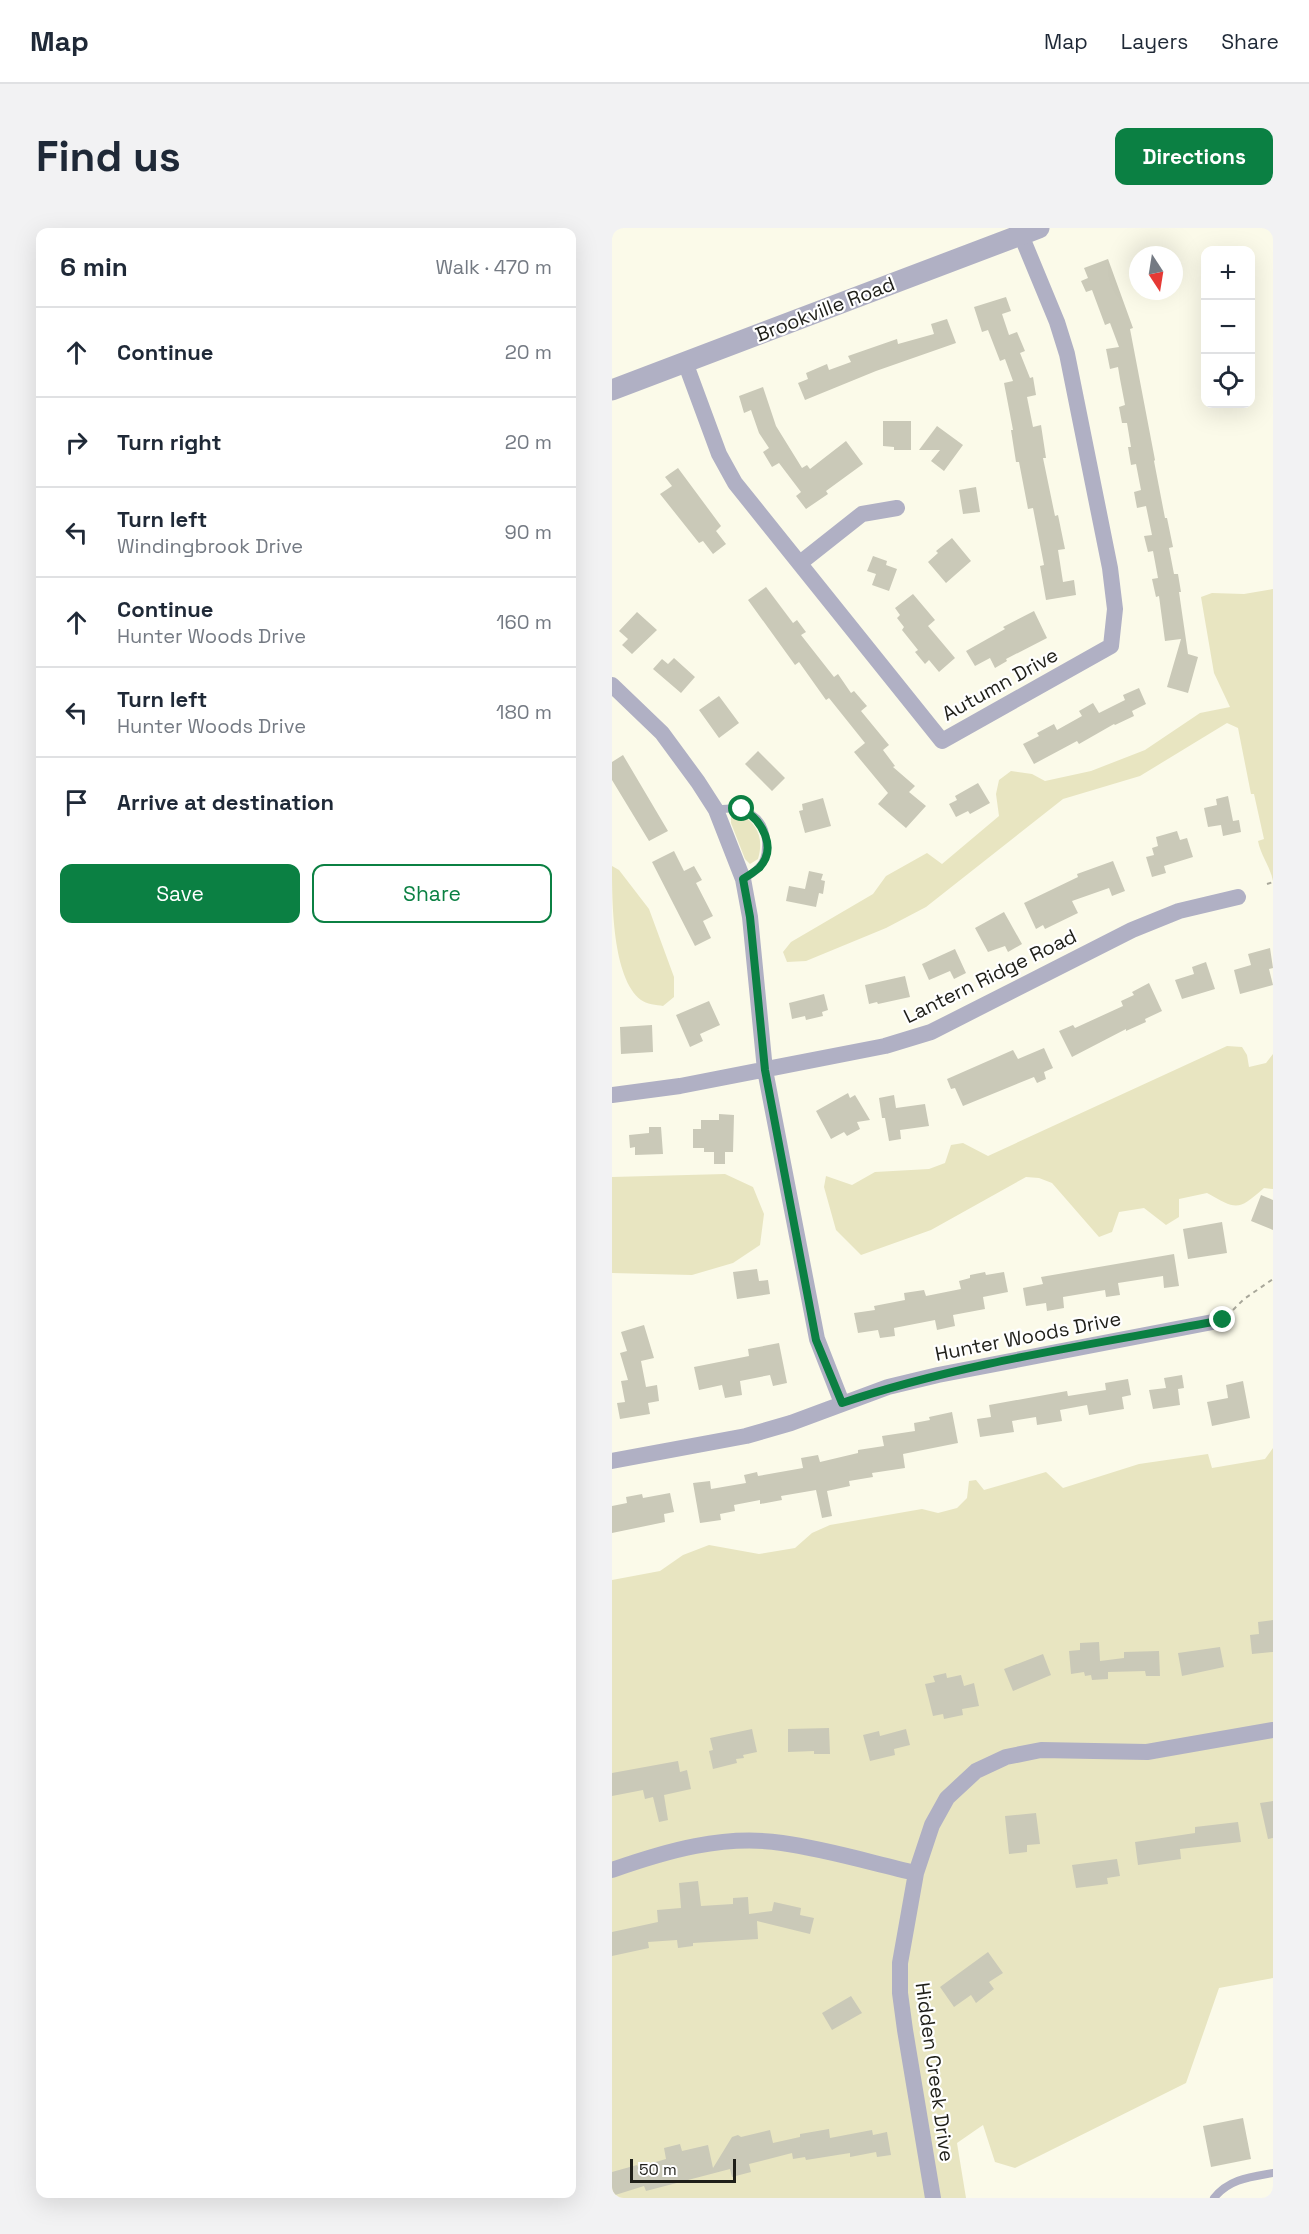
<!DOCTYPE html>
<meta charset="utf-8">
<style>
body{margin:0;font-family:"Space Grotesk",sans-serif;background:#f2f2f3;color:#1f2937}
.controls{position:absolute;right:18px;top:18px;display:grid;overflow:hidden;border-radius:12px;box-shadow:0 6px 24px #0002}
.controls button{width:54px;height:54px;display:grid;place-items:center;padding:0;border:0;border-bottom:2px solid #e0e1e3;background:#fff;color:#1f2937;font:30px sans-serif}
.compass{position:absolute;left:517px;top:18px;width:54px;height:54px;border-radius:50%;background:#fff;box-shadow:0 6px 24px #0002;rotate:168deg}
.scale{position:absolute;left:18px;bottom:15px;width:106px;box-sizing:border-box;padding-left:6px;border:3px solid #1f1f19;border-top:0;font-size:16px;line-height:21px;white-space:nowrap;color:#1f1f19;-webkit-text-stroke:4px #fff;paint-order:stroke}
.stop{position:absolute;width:18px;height:18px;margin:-14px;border:4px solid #0b8043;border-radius:50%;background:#fff}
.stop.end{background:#0b8043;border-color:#fff;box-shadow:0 2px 6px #0008}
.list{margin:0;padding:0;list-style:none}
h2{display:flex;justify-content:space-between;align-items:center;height:78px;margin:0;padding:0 24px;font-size:26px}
h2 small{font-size:20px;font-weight:400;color:#747a83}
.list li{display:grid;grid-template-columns:39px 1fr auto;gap:18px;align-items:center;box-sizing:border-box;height:90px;padding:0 24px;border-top:2px solid #e0e1e3}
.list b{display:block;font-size:22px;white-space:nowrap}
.list p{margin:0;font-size:20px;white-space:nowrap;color:#747a83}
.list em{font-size:20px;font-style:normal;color:#747a83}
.actions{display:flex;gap:12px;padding:18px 24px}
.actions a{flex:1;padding:14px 0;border:2px solid #0b8043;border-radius:12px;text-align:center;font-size:21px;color:#0b8043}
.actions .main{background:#0b8043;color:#fff}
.icon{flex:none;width:33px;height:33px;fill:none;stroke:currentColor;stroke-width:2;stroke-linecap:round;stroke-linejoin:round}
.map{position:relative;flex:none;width:661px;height:1970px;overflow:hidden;border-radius:12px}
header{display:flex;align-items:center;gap:36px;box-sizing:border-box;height:84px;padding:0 30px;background:#fff;border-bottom:2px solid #e0e1e3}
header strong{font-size:28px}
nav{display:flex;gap:33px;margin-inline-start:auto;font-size:21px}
.intro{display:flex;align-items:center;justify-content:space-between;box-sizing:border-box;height:144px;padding:0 36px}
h1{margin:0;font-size:42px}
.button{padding:15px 27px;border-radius:12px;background:#0b8043;color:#fff;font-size:21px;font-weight:700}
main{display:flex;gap:36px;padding:0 36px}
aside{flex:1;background:#fff;border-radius:12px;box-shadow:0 6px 24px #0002}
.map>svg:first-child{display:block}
</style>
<header>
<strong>Map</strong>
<nav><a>Map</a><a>Layers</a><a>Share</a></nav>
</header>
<div class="intro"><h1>Find us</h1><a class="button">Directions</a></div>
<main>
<aside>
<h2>6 min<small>Walk · 470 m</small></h2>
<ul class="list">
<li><svg class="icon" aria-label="ahead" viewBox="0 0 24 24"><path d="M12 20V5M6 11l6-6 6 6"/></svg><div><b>Continue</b></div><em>20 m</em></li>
<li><svg class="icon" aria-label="right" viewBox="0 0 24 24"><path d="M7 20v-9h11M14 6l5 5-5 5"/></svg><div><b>Turn right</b></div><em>20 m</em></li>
<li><svg class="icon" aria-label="left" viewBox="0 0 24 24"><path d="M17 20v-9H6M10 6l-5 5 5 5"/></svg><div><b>Turn left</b><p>Windingbrook Drive</p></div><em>90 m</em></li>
<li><svg class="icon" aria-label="ahead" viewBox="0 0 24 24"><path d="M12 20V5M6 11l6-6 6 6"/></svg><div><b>Continue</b><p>Hunter Woods Drive</p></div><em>160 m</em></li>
<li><svg class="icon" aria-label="left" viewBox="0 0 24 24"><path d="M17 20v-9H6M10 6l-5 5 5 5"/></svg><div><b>Turn left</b><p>Hunter Woods Drive</p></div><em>180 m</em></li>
<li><svg class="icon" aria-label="arrive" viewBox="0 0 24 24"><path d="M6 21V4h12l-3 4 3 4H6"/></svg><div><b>Arrive at destination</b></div></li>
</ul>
<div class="actions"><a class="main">Save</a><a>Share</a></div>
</aside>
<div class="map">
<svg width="661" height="1970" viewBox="0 0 661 1970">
<rect width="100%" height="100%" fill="#fbfae9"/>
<path fill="#e8e5c1" d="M 661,361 L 661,653 C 658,638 649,628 646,613 L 652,611 L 642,566 L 639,566 L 626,500 L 615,495 L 528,548 L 451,571 L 314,679 L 274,700 L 194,733 L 175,734 L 171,724 L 179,714 L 261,666 L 274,648 L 315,625 L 330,636 L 387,588 L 384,566 L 387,552 L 399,543 L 420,546 L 433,553 L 479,543 L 533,522 L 588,485 L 618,479 L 602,445 L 589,369 L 600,365 L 632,366 Z
M 127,585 C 146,596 152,610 146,631 L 138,636 L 133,631 L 119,595 L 119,589 Z
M 0,638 L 7,642 L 37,681 L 62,749 L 62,769 L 51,778 C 45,777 34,776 29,772 C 0,750 0,672 0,638 Z
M 615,818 L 630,819 L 635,827 L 637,839 L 654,835 L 661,826 L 661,961 L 652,960 C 626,983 625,982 595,965 L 567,971 L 567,989 L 554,997 L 532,980 L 507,984 L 500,1004 L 487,1009 L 440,955 L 427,950 L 414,949 L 319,1002 L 249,1027 L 224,1002 L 212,959 L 214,948 L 240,957 L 263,944 L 317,941 L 333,935 L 339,917 L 351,915 L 376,928 Z
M 113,946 L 141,959 L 152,986 L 148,1017 L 121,1035 L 80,1047 L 0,1045 L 0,949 Z
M 661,1220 L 661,1750 L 607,1760 L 574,1855 L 403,1940 L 383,1934 L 371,1897 L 345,1915 L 354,1970 L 0,1970 L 0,1352 L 48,1343 L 71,1327 L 97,1317 L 147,1326 L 183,1320 L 200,1305 L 218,1297 L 310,1281 L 326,1285 L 345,1280 L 355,1270 L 357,1253 L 364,1252 L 372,1262 L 434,1244 L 451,1260 L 527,1236 L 596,1226 L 600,1240 L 653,1231 Z"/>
<path fill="#cac9b8" d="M 496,31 L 521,100 L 518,101 L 543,232 L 542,233 L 553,290 L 555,290 L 561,319 L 557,320 L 562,346 L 566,346 L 569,364 L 567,364 L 576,426 L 586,429 L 576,465 L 555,459 L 569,411 L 553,413 L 547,368 L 544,369 L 540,351 L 546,350 L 541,323 L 536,324 L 532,308 L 540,307 L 534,278 L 525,280 L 522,264 L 529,262 L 524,236 L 519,237 L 516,219 L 519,219 L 515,195 L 510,195 L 507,179 L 513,177 L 508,151 L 506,139 L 498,141 L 494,121 L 507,119 L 498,95 L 493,97 L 480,62 L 474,64 L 469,53 L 476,50 L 472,40 Z
M 394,69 L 399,83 L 390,86 L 397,107 L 405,104 L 413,123 L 408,125 L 418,150 L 421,149 L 424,167 L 415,169 L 421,199 L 429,197 L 434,230 L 431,230 L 443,288 L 446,287 L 453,321 L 446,322 L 451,354 L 462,352 L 464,367 L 434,372 L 428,338 L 432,337 L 421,280 L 416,281 L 407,234 L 404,234 L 399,202 L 401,202 L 392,155 L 401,153 L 393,131 L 388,133 L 376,102 L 370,104 L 362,79 Z
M 335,91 L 344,115 L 264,143 L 193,172 L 186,155 L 196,151 L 194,145 L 215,136 L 217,142 L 239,134 L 236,128 L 285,111 L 286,116 L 322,106 L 319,96 Z
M 151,159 L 164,198 L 190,240 L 195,237 L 198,241 L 234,213 L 251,236 L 214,263 L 216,266 L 194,281 L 184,268 L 189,264 L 167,235 L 160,239 L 151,224 L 157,220 L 147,205 L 139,182 L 132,185 L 127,168 Z
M 271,193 L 299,193 L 299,222 L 282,222 L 282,219 L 271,218 Z
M 325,198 L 351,217 L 332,243 L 319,233 L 328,222 L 307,222 Z
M 66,240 L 109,298 L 104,303 L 114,316 L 101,326 L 91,313 L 87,315 L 48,266 L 60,258 L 53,249 Z
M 364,259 L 368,284 L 351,286 L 347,262 Z
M 340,310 L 359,333 L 334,355 L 316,334 L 326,325 L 324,323 Z
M 261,328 L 275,333 L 274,337 L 285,341 L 277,363 L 260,357 L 264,346 L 255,343 Z
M 154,359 L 181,395 L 185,392 L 194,404 L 189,407 L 222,449 L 226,446 L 239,465 L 242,463 L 255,478 L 249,483 L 277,517 L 271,522 L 283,538 L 281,539 L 303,558 L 297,564 L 314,578 L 294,600 L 266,576 L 276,565 L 242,524 L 253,515 L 217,470 L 214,472 L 187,434 L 183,437 L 136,372 Z
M 301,366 L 323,392 L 316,398 L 343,430 L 327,444 L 317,432 L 313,436 L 303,424 L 306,422 L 290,402 L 292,399 L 285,390 L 288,387 L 283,380 Z
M 422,383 L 435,410 L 394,431 L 395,433 L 383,440 L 378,430 L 363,438 L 354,423 L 393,401 L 391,399 Z
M 25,384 L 45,402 L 20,426 L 10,417 L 16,411 L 7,403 Z
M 62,430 L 83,449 L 69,465 L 41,441 L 50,431 L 56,436 Z
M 527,460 L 534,476 L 520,483 L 522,488 L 503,497 L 502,496 L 467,516 L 465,513 L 422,536 L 411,516 L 427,508 L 425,505 L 442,496 L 445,502 L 470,488 L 467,483 L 481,475 L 487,485 L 513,472 L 511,467 Z
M 107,468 L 127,495 L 107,510 L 87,482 Z
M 146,523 L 173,550 L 160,563 L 133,536 Z
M 11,527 L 56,603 L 37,613 L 0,552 L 0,534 Z
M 366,555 L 378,575 L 358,586 L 356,583 L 344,589 L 337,576 L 345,572 L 343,568 Z
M 616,568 L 621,593 L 627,592 L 629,604 L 611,608 L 609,597 L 596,599 L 592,580 L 605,577 L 604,571 Z
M 211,570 L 219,598 L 193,605 L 187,583 L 191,582 L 190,576 Z
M 565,603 L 568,612 L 575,610 L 581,629 L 552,638 L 554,645 L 540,649 L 534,629 L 542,627 L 540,620 L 546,618 L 544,609 Z
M 62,623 L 72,643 L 82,638 L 90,652 L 84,655 L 101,688 L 91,693 L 99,710 L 83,718 L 40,634 Z
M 501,633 L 513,663 L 500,668 L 497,660 L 460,673 L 466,685 L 433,701 L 431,697 L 424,701 L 412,675 L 466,649 L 465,646 Z
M 197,643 L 211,646 L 209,652 L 213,653 L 211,666 L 207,665 L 204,679 L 174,673 L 177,658 L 193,661 Z
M 392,684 L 410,716 L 396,724 L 393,718 L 376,724 L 363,700 Z
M 658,720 L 661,740 L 657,741 L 661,757 L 628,766 L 622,742 L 639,737 L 636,726 Z
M 343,721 L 354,745 L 342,751 L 338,743 L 317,752 L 310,736 Z
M 594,734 L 603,761 L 570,771 L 563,752 L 582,746 L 580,739 Z
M 293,748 L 298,769 L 266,776 L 265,774 L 257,776 L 253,757 Z
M 537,755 L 550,783 L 533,791 L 534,794 L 514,803 L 514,801 L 460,829 L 447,803 L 461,797 L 463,800 L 511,778 L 509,773 L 522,767 L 520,764 Z
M 212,766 L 216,782 L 210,784 L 211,788 L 194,792 L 193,788 L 180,791 L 177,775 Z
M 97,773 L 108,797 L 88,806 L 91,813 L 78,819 L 64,787 Z
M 40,797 L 41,824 L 9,826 L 8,799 Z
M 432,820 L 441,840 L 432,844 L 434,851 L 425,855 L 422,849 L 351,878 L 343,860 L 339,861 L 335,851 L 401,822 L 406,831 Z
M 236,865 L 238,870 L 243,867 L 258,892 L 245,894 L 248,901 L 235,908 L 232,904 L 219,911 L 204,883 Z
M 282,867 L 284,880 L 313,876 L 317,898 L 288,902 L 289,911 L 277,913 L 273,890 L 270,890 L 267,870 Z
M 107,886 L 122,887 L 121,924 L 113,924 L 113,936 L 102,936 L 102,924 L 92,924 L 92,920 L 81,920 L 81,901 L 89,901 L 89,892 L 107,892 Z
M 37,899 L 49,899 L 51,926 L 23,927 L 23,919 L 18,920 L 17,907 L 37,905 Z
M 649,967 L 661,972 L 661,1002 L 639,993 Z
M 610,994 L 615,1025 L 576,1031 L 571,1001 Z
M 562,1026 L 567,1058 L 552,1060 L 551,1048 L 506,1055 L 508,1067 L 494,1069 L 493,1062 L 451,1069 L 452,1080 L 435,1083 L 434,1075 L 414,1078 L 411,1060 L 431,1056 L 429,1049 Z
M 145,1041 L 147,1053 L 156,1052 L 158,1066 L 125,1071 L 121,1044 Z
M 373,1044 L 374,1047 L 392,1044 L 396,1064 L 371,1069 L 373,1081 L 341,1087 L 343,1098 L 325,1102 L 323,1092 L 282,1100 L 283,1108 L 268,1110 L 266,1102 L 246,1105 L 242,1085 L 263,1082 L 262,1078 L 293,1072 L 292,1065 L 312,1062 L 314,1068 L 349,1061 L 347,1053 L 358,1050 L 358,1047 Z
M 32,1097 L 42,1130 L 29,1133 L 34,1159 L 45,1157 L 47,1173 L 36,1175 L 38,1186 L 8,1191 L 5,1175 L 13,1174 L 9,1153 L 16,1152 L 8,1125 L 15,1123 L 9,1104 Z
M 167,1115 L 175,1155 L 161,1158 L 158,1147 L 128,1153 L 130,1167 L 113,1170 L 110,1157 L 87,1162 L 82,1139 L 137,1128 L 136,1121 Z
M 570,1147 L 572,1160 L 566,1161 L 568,1177 L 541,1181 L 537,1162 L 554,1160 L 552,1150 Z
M 516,1151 L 519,1167 L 510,1169 L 512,1181 L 477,1187 L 475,1177 L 448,1182 L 450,1193 L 425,1197 L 424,1189 L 400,1193 L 402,1204 L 368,1209 L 365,1191 L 379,1189 L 377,1177 L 455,1163 L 456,1168 L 494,1162 L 493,1155 Z
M 631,1153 L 638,1190 L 600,1198 L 595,1174 L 616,1170 L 614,1157 Z
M 340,1184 L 346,1215 L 291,1226 L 293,1240 L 260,1245 L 261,1249 L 237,1253 L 238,1258 L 215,1263 L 220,1288 L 210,1290 L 204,1262 L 169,1268 L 170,1272 L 148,1276 L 148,1272 L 122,1277 L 123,1283 L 108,1286 L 109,1292 L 88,1295 L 81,1255 L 98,1253 L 99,1261 L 134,1255 L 132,1247 L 145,1244 L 146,1248 L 191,1240 L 189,1230 L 206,1227 L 208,1234 L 246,1225 L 246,1222 L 272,1218 L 270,1208 L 303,1203 L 302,1195 L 318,1192 L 317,1189 Z
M 58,1265 L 62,1284 L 52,1286 L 53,1294 L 0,1305 L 0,1278 L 15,1275 L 14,1269 L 30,1266 L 31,1270 Z
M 661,1392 L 661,1424 L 640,1426 L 638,1407 L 647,1406 L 646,1394 Z
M 487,1414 L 488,1433 L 512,1430 L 512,1424 L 547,1423 L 548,1448 L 534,1448 L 533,1443 L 496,1444 L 496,1451 L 480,1452 L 479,1447 L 473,1448 L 472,1444 L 459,1446 L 457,1423 L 468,1422 L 468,1415 Z
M 608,1419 L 612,1439 L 570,1448 L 566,1425 Z
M 431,1426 L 439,1447 L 401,1463 L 392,1441 Z
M 334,1445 L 335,1450 L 349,1447 L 352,1458 L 362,1455 L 367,1478 L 350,1481 L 351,1487 L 332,1491 L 331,1486 L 321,1488 L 313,1456 L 323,1454 L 321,1448 Z
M 217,1500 L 218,1526 L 202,1526 L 202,1523 L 176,1524 L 176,1501 Z
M 140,1501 L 145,1524 L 131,1527 L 132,1530 L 124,1531 L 125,1535 L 101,1541 L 97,1523 L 101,1522 L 98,1510 Z
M 294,1501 L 298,1517 L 282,1521 L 283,1527 L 258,1533 L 251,1507 L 267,1503 L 268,1508 Z
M 66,1533 L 68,1544 L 75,1542 L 79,1561 L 52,1567 L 56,1592 L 47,1594 L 41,1569 L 33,1571 L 31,1562 L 0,1568 L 0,1545 Z
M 661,1573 L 661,1610 L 656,1611 L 648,1575 Z
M 424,1585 L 428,1616 L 415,1617 L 415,1624 L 397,1626 L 393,1588 Z
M 626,1594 L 629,1614 L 568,1621 L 569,1631 L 526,1637 L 523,1614 L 583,1605 L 583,1599 Z
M 505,1631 L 508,1648 L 495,1650 L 496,1656 L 464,1660 L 460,1637 Z
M 86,1653 L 89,1678 L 121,1676 L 121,1670 L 136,1669 L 137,1686 L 160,1683 L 162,1674 L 189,1680 L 188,1687 L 202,1690 L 198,1706 L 145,1693 L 146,1711 L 81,1715 L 81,1718 L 66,1720 L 65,1712 L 36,1714 L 37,1720 L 0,1728 L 0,1704 L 46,1694 L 45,1682 L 69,1680 L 67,1655 Z
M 376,1724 L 391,1745 L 377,1754 L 382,1761 L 364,1775 L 359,1767 L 342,1779 L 328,1759 Z
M 239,1768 L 250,1785 L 220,1802 L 210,1785 Z
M 631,1890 L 639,1931 L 599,1939 L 591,1898 Z
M 217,1901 L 218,1910 L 260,1902 L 261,1907 L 275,1904 L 279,1927 L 265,1929 L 264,1924 L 238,1929 L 238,1925 L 194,1932 L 193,1929 L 181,1931 L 180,1925 L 137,1936 L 139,1944 L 120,1949 L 118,1941 L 34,1963 L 32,1958 L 0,1968 L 0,1944 L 25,1937 L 26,1939 L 54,1931 L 52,1920 L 68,1916 L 70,1923 L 96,1917 L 101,1940 L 120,1909 L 126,1907 L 129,1909 L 158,1902 L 161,1915 L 188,1909 L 188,1906 Z"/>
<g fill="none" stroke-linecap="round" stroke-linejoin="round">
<path stroke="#a8a79a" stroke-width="2" stroke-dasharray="4.5 4.5" stroke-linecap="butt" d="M 655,656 L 661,654
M 621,1082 L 632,1071 L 661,1051"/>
<path stroke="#b0b0c4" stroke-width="8" d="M 104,582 C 131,576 156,588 154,619 C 154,627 152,635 146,640 C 142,645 136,648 131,651
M 602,1970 C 617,1951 638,1949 661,1945"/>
<path stroke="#b0b0c4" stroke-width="16" d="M 73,134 L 107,226 L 123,255 L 330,513 L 499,418 L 503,381 L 498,340 L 455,126 L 445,94 L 409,7
M 188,335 L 250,286 L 285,280
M 0,457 L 50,505 L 86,554 L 104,582 L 131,651 L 138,689 L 153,842 L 205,1111 L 230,1175
M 0,867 L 68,858 L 273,818 L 319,804 L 520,702 L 567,683 L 626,669
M 0,1233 L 134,1208 L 179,1195 L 276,1159 L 326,1147 L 611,1092
M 0,1642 C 54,1623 112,1606 170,1615 C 214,1621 260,1635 304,1645
M 321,1970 L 293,1802 L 288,1765 L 288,1735 L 304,1645 L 320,1597 L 335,1570 L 364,1543 L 394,1529 L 429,1522 L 535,1524 L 661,1502"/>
<path stroke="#b0b0c4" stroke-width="21" d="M 0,162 L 427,0"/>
</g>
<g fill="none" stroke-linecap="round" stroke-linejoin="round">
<path stroke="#0b8043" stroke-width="8" d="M 130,581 C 150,592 166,620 147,640 C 142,644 136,648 131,651 L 138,689 L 153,842 L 204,1112 L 230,1175 C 352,1134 485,1116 611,1092"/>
</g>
<g text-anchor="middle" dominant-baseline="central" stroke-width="4.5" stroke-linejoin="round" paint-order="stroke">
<g font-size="20" fill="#1f1f19" stroke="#fff">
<text transform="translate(213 81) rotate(-21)">Brookville Road</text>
<text transform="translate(388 456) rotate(-29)">Autumn Drive</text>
<text transform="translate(378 748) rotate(-26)">Lantern Ridge Road</text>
<text transform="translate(416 1108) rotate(-11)">Hunter Woods Drive</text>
<text transform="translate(323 1844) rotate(82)">Hidden Creek Drive</text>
</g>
</g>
</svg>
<div class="controls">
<button>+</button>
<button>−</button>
<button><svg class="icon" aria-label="locate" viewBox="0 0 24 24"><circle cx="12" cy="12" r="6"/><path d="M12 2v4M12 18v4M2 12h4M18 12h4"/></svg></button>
</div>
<svg class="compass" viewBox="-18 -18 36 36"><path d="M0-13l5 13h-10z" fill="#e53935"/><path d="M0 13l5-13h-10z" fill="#747a83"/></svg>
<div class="scale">50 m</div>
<div class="stop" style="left:130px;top:581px"></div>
<div class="stop end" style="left:611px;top:1092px"></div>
</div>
</main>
